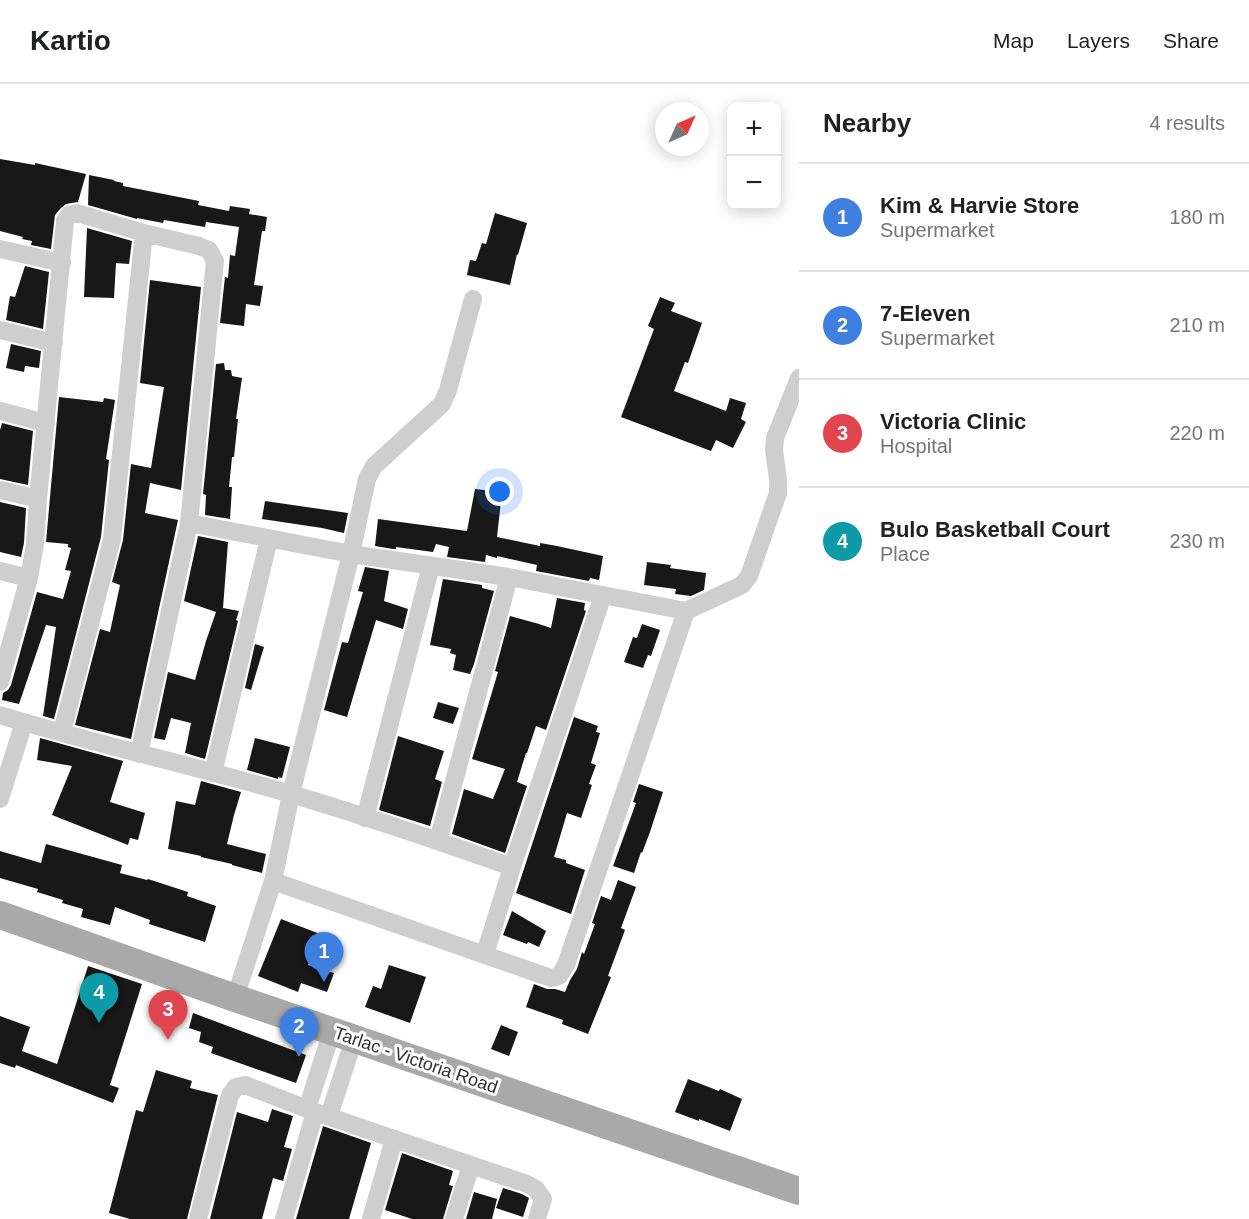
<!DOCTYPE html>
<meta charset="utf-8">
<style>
body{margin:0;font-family:Helvetica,sans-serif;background:#f2f2f2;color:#202124}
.controls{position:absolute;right:18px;top:18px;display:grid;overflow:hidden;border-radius:12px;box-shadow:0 3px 15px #0003}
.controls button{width:54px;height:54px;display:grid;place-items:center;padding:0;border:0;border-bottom:2px solid #e0e0e0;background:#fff;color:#202124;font:30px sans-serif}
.compass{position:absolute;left:655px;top:18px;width:54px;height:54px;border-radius:50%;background:#fff;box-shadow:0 3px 15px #0003;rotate:45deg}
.you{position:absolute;left:500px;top:408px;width:21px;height:21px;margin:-15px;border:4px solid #fff;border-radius:50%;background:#1a73e8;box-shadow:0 0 0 9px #1a73e833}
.badge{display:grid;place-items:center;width:39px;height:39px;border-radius:50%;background:#1a73e8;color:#fff;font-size:20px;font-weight:700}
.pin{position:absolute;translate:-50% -50px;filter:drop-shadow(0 2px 3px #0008)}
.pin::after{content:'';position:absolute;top:32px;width:21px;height:18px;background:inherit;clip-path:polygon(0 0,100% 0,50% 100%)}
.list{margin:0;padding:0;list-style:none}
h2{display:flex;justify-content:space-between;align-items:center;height:78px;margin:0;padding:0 24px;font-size:26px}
h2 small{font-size:20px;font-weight:400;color:#757577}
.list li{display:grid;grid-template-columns:39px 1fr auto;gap:18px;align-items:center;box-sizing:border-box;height:108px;padding:0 24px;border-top:2px solid #e0e0e0}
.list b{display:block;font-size:22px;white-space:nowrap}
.list p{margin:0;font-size:20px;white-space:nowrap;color:#757577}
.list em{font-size:20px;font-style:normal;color:#757577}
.map{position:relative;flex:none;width:799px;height:1135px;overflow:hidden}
header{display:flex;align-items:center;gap:36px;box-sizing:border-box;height:84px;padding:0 30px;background:#fff;border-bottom:2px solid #e0e0e0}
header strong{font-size:28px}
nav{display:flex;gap:33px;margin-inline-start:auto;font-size:21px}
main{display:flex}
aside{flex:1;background:#fff}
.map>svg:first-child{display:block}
</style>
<header>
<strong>Kartio</strong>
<nav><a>Map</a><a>Layers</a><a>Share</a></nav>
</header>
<main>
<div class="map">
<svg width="799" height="1135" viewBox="0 0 799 1135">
<rect width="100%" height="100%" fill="#fff"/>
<path fill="#181818" d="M 0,75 L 35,81 L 35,79 L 86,90 L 78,118 L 66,120 L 60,125 L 55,131 L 51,165 L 31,161 L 32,157 L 22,155 L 23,153 L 0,147 Z
M 89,91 L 114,96 L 114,97 L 123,99 L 123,102 L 199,117 L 198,121 L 229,127 L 230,122 L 250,125 L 249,130 L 267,133 L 265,147 L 262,147 L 254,201 L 263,202 L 260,222 L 246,220 L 244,242 L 220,239 L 225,193 L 228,194 L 230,171 L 235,172 L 239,143 L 206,138 L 205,143 L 164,136 L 163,139 L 137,134 L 137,135 L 88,121 Z
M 495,129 L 527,139 L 518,171 L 517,170 L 510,201 L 467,191 L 470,176 L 476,177 L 482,159 L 486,160 Z
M 87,144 L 132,157 L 129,180 L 116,179 L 114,214 L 84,213 Z
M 25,182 L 49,188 L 43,245 L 6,236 L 10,212 L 15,213 Z
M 150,196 L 201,203 L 181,406 L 150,399 L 145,429 L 178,436 L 131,655 L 75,641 L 100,545 L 110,548 L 120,501 L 112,498 L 123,456 L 131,380 L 151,384 L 164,303 L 140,299 Z
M 660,213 L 675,219 L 671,227 L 702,239 L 688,279 L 685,278 L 674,307 L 726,327 L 730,314 L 746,319 L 741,335 L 746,338 L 733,364 L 716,356 L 711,367 L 621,333 L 654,245 L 648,242 Z
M 11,260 L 41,267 L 39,284 L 25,282 L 24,288 L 6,284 Z
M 224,279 L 225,286 L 231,286 L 232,292 L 242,294 L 236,335 L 238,335 L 234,373 L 232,373 L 229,403 L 232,403 L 230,435 L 205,431 L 206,411 L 203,410 L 216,280 Z
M 59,313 L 103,318 L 104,314 L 115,316 L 106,375 L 109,376 L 101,453 L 54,635 L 43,632 L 56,543 L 46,541 L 19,620 L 2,616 L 3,609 L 8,606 L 11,601 L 37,508 L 63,515 L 71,487 L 65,486 L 71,464 L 68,463 L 68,460 L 46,458 Z
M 2,339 L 33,347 L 28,401 L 0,395 L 0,346 Z
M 475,405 L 502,408 L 497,453 L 540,462 L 540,459 L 557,462 L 603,472 L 599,496 L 590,494 L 589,497 L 536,487 L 537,481 L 497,472 L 497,474 L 486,471 L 485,478 L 447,473 L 449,463 L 436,460 L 433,468 L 396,463 L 396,465 L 393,465 L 375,462 L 378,435 L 467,447 Z
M 265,417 L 348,429 L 344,449 L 322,444 L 262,435 Z
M 0,418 L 26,424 L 24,459 L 21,473 L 0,468 Z
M 198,452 L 228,458 L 223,524 L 239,527 L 236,536 L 238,537 L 205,675 L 185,669 L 191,639 L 171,634 L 165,656 L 154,654 L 168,588 L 195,596 L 206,557 L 216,528 L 184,517 Z
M 647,478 L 671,481 L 670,484 L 706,489 L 704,506 L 691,512 L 675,510 L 676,505 L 644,501 Z
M 365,483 L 389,487 L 384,517 L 408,525 L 403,545 L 376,536 L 347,633 L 324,626 L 342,558 L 348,559 L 363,508 L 358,507 Z
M 443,495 L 482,501 L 482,504 L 494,507 L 474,580 L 470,590 L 453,586 L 456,571 L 450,569 L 451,565 L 430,561 Z
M 557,514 L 585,519 L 584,526 L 586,527 L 546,646 L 536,642 L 527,669 L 526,669 L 517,698 L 527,702 L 505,769 L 452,750 L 464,705 L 493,715 L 505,685 L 472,675 L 498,588 L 495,587 L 510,532 L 539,540 L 551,544 Z
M 642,540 L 660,546 L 651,572 L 648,571 L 643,584 L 624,578 L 633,553 L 637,554 Z
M 255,560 L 264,563 L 251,606 L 245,604 Z
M 438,618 L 459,624 L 453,640 L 433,634 Z
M 574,633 L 598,642 L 596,648 L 600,649 L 591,679 L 596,681 L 589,700 L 592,701 L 581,734 L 567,729 L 554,773 L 566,776 L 566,779 L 585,786 L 571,830 L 516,809 Z
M 398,652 L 444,667 L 435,695 L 442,698 L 430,742 L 379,726 Z
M 40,654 L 123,677 L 110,718 L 145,729 L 138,756 L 130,754 L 128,761 L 52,731 L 72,682 L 37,676 Z
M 255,654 L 290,663 L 282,694 L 278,693 L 278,695 L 247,686 Z
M 201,697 L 241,708 L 234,731 L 227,760 L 266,770 L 262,789 L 232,781 L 232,780 L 201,773 L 201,772 L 168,765 L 176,717 L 195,721 Z
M 639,700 L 663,708 L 650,748 L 642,769 L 641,768 L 634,789 L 613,782 L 636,719 L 633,718 Z
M 46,760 L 122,781 L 120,789 L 147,796 L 148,795 L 188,808 L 187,812 L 216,822 L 205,858 L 149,840 L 150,836 L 115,823 L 110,841 L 81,833 L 83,825 L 62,819 L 63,816 L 37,808 L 38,805 L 0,794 L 0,767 L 41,779 Z
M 618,796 L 636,803 L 621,844 L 625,846 L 608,892 L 611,893 L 588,950 L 562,940 L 563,936 L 526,923 L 534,900 L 547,905 L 555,905 L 565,908 L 570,896 L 577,885 L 582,868 L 584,870 L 595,840 L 592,839 L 601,812 L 611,816 Z
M 512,827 L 546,847 L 539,863 L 528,858 L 527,860 L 503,851 Z
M 281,835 L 320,850 L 308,881 L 334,889 L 327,908 L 301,899 L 298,908 L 258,892 Z
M 389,881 L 426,893 L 410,939 L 365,923 L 373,902 L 381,905 Z
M 88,882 L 142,900 L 110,1001 L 119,1004 L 113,1019 L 16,981 L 15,984 L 0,979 L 0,932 L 30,943 L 22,967 L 57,980 Z
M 193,929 L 306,971 L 296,999 L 211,969 L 213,963 L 199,958 L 201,948 L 189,944 Z
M 501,941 L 518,948 L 509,972 L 491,965 Z
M 156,986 L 192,997 L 190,1004 L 218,1011 L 187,1135 L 130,1135 L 109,1129 L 136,1026 L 143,1028 Z
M 688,995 L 719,1007 L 720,1005 L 742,1015 L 730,1047 L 699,1035 L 699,1037 L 675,1028 Z
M 272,1025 L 293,1032 L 284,1063 L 292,1065 L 283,1097 L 273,1094 L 262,1135 L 210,1135 L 237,1028 L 268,1038 Z
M 323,1042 L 371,1059 L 349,1135 L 296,1135 Z
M 402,1069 L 453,1087 L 449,1101 L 453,1102 L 443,1135 L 412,1135 L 385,1126 Z
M 503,1104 L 522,1110 L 529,1114 L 523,1133 L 496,1124 Z
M 474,1108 L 497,1115 L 492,1135 L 466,1135 Z"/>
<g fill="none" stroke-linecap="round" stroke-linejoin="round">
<path stroke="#cecece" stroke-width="18" d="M 0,165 L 62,179
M 0,246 L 54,259
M 0,327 L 46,339
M 0,406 L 38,415
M 189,439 L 351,470 L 509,493 L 686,527 L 742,501 L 749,492 L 778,409 L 778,395 L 774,366 L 775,354 L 799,294
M 0,487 L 29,494
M 0,598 L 29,494 L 35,460 L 38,415 L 65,137 L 69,131 L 77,129 L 144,149 L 199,162 L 209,166 L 215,177 L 189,439 L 139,670
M 0,631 C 96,660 194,682 291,710 C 365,732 439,757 512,783
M 62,648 L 112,455 L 144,149
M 213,689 L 269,455
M 0,715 L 24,638
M 365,734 L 431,482
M 438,757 L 509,493
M 273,797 L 551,894 L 559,892 L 566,881 L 686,527
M 485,870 L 512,783 L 603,511
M 235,914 L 273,797 L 291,710 L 351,470 L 367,395 L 374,382 L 442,320 L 448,306 L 473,215
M 307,1025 L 332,947
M 329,1032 L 354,955
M 198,1135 L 230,1011 L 236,1003 L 245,1001 L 315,1028 L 527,1100 L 536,1105 L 543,1115 L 537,1135
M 284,1135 L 315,1028
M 371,1135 L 394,1055
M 454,1135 L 471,1081"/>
<path stroke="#a9a9a9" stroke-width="28" d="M 0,831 L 235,914 L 799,1107"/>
</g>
<g text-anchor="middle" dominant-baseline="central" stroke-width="6" stroke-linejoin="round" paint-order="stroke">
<g font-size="18" fill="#313131" stroke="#fff">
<text transform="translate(416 976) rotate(19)">Tarlac - Victoria Road</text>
</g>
</g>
</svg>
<div class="controls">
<button>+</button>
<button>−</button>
</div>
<svg class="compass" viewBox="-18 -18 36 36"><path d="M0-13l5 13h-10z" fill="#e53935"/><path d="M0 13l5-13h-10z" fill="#757577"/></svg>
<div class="you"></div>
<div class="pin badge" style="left:324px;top:898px;background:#3f7fe0">1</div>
<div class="pin badge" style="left:299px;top:973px;background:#3f7fe0">2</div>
<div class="pin badge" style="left:168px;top:956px;background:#e0444e">3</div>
<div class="pin badge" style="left:99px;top:939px;background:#0f9aa8">4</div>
</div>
<aside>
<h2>Nearby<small>4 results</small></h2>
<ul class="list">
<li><span class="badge" style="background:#3f7fe0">1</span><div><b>Kim &amp; Harvie Store</b><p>Supermarket</p></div><em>180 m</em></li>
<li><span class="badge" style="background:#3f7fe0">2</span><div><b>7-Eleven</b><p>Supermarket</p></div><em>210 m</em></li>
<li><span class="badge" style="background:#e0444e">3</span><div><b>Victoria Clinic</b><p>Hospital</p></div><em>220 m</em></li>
<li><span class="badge" style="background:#0f9aa8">4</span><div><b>Bulo Basketball Court</b><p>Place</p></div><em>230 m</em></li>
</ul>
</aside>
</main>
